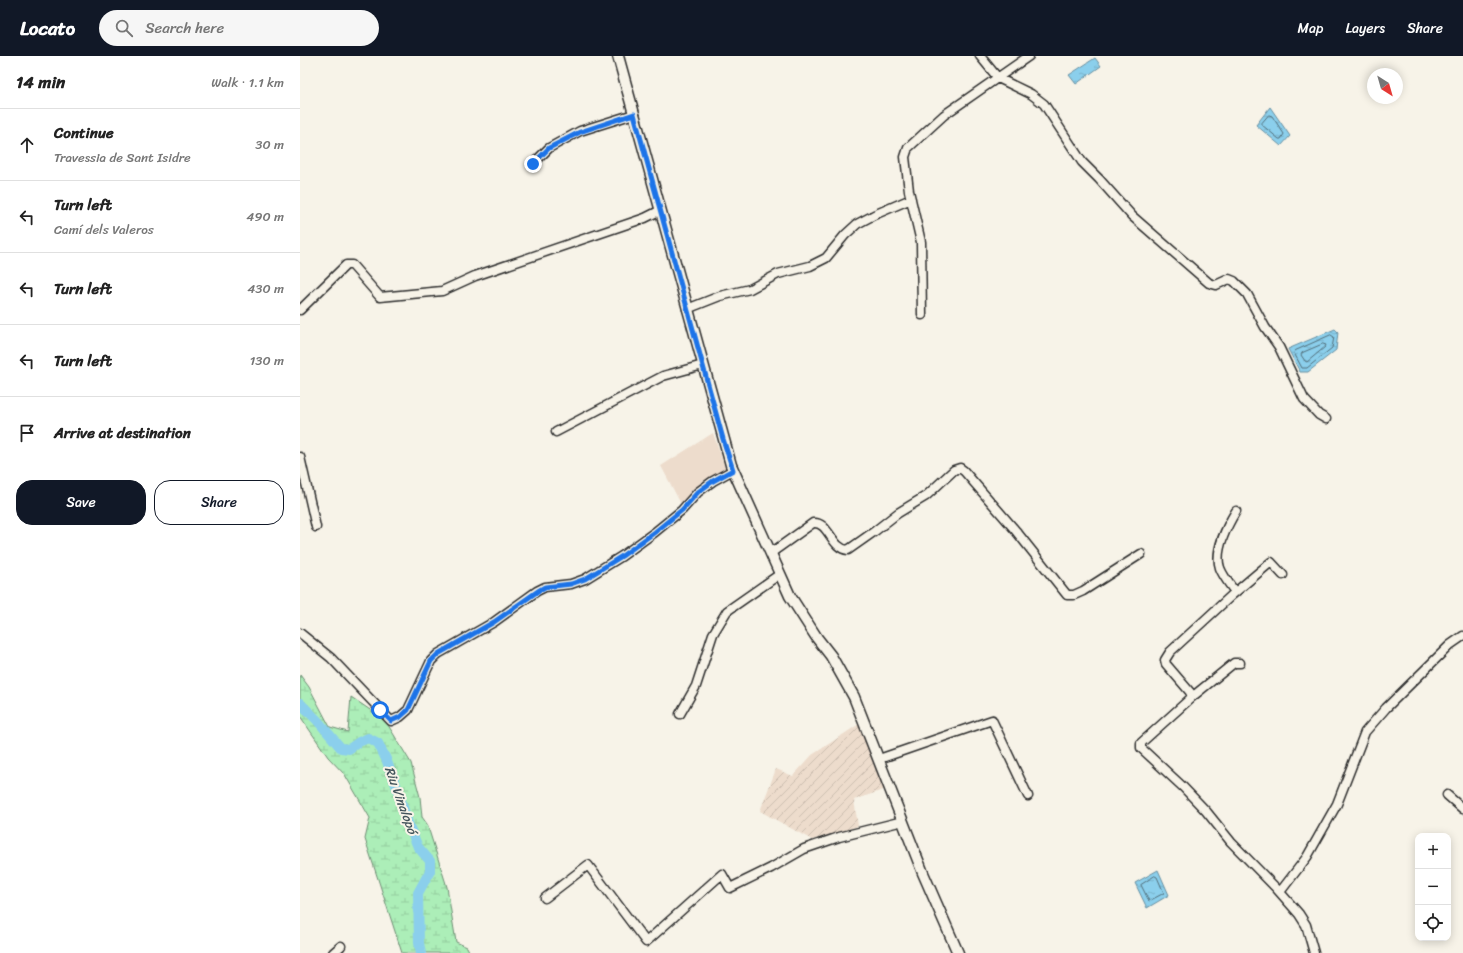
<!DOCTYPE html>
<meta charset="utf-8">
<style>
body{margin:0;font-family:Sriracha,sans-serif;background:#f6f6f6;color:#222}
.controls{position:absolute;right:12px;bottom:12px;display:grid;overflow:hidden;border-radius:8px;box-shadow:0 2px 10px #0003}
.controls button{width:36px;height:36px;display:grid;place-items:center;padding:0;border:0;border-bottom:1px solid #e0e0e0;background:#fff;color:#222;font:20px sans-serif}
.compass{position:absolute;left:1067px;top:12px;width:36px;height:36px;border-radius:50%;background:#fff;box-shadow:0 2px 10px #0003;rotate:143deg}
.stop{position:absolute;width:12px;height:12px;margin:-9px;border:3px solid #1a73e8;border-radius:50%;background:#fff}
.stop.end{background:#1a73e8;border-color:#fff;box-shadow:0 1px 4px #0008}
.list{margin:0;padding:0;list-style:none}
h2{display:flex;justify-content:space-between;align-items:center;height:52px;margin:0;padding:0 16px;font-size:17px}
h2 small{font-size:13px;font-weight:400;color:#767676}
.list li{display:grid;grid-template-columns:26px 1fr auto;gap:12px;align-items:center;box-sizing:border-box;height:72px;padding:0 16px;border-top:1px solid #e0e0e0}
.list b{display:block;font-size:15px;white-space:nowrap}
.list p{margin:0;font-size:13px;white-space:nowrap;color:#767676}
.list em{font-size:13px;font-style:normal;color:#767676}
.actions{display:flex;gap:8px;padding:12px 16px}
.actions a{flex:1;padding:9px 0;border:1px solid #111827;border-radius:16px;text-align:center;font-size:14px;color:#111827}
.actions .main{background:#111827;color:#fff}
.icon{flex:none;width:22px;height:22px;fill:none;stroke:currentColor;stroke-width:2;stroke-linecap:round;stroke-linejoin:round}
.map{position:relative;flex:none;width:1163px;height:897px;overflow:hidden}
header{display:flex;align-items:center;gap:24px;box-sizing:border-box;height:56px;padding:0 20px;background:#111827;color:#fff}
header strong{font-size:19px}
nav{display:flex;gap:22px;margin-inline-start:auto;font-size:14px}
.search{width:280px;height:36px;background:#f6f6f6;display:flex;align-items:center;gap:10px;box-sizing:border-box;padding:0 14px;border-radius:22px;color:#767676;font-size:15px}
main{display:flex}
aside{flex:1;background:#fff}
.map>svg:first-child{display:block}
</style>
<header>
<strong>Locato</strong>
<div class="search"><svg class="icon" aria-label="search" viewBox="0 0 24 24"><circle cx="10" cy="10" r="6"/><path d="M15 15l6 6"/></svg>Search here</div>
<nav><a>Map</a><a>Layers</a><a>Share</a></nav>
</header>
<main>
<aside>
<h2>14 min<small>Walk · 1.1 km</small></h2>
<ul class="list">
<li><svg class="icon" aria-label="ahead" viewBox="0 0 24 24"><path d="M12 20V5M6 11l6-6 6 6"/></svg><div><b>Continue</b><p>Travessia de Sant Isidre</p></div><em>30 m</em></li>
<li><svg class="icon" aria-label="left" viewBox="0 0 24 24"><path d="M17 20v-9H6M10 6l-5 5 5 5"/></svg><div><b>Turn left</b><p>Camí dels Valeros</p></div><em>490 m</em></li>
<li><svg class="icon" aria-label="left" viewBox="0 0 24 24"><path d="M17 20v-9H6M10 6l-5 5 5 5"/></svg><div><b>Turn left</b></div><em>430 m</em></li>
<li><svg class="icon" aria-label="left" viewBox="0 0 24 24"><path d="M17 20v-9H6M10 6l-5 5 5 5"/></svg><div><b>Turn left</b></div><em>130 m</em></li>
<li><svg class="icon" aria-label="arrive" viewBox="0 0 24 24"><path d="M6 21V4h12l-3 4 3 4H6"/></svg><div><b>Arrive at destination</b></div></li>
</ul>
<div class="actions"><a class="main">Save</a><a>Share</a></div>
</aside>
<div class="map">
<svg width="1163" height="897" viewBox="0 0 1163 897">
<defs>
<pattern id="industrial-furrows" width="10" height="10" patternUnits="userSpaceOnUse"><rect width="10" height="10" fill="#eddccc"/><path d="M-1 1l2-2M0 10L10 0M9 11l2-2" fill="none" stroke="#cbbdaf"/></pattern>
<pattern id="wetland-marsh" width="20" height="14" patternUnits="userSpaceOnUse"><rect width="20" height="14" fill="#aceeb8"/><path d="M1 5h8M5 5V1M11 12h8M15 12V8" fill="none" stroke="#94cc9e"/></pattern>
<pattern id="water-ripples" width="26" height="14" patternUnits="userSpaceOnUse"><rect width="26" height="14" fill="#8bcfec"/><path d="M2 4q2-2 4 0t4 0M15 11q2-2 4 0t4 0" fill="none" stroke="#78b2cb"/></pattern>
</defs>
<rect width="100%" height="100%" fill="#f7f3e8"/>
<filter id="ink" filterUnits="userSpaceOnUse"><feTurbulence type="fractalNoise" baseFrequency=".025" numOctaves="2"/><feDisplacementMap in="SourceGraphic" scale="8" xChannelSelector="R" yChannelSelector="G"/><feConvolveMatrix kernelMatrix="1 2 1 2 8 2 1 2 1" color-interpolation-filters="sRGB"/></filter>
<g filter="url(#ink)">
<path fill="#eddccc" d="M 413,377 L 426,414 L 381,448 L 361,410 Z"/>
<path fill="url(#industrial-furrows)" d="M 559,668 L 586,733 L 554,744 L 558,770 L 512,784 L 460,755 L 476,713 L 493,720 L 512,699 Z"/>
<path fill="url(#wetland-marsh)" stroke="#6c8c72" d="M 0,619 L 9,631 L 30,671 L 48,676 L 51,641 L 85,664 L 111,707 L 120,741 L 122,761 L 127,768 L 147,831 L 156,886 L 167,891 L 170,897 L 102,897 L 65,783 L 70,762 L 45,719 L 28,701 L 0,660 Z"/>
<path fill="url(#water-ripples)" stroke="#658d9f" d="M 795,2 L 801,10 L 776,28 L 769,19 Z
M 970,51 L 990,80 L 981,90 L 956,69 Z
M 1035,273 L 1038,276 L 1036,294 L 1008,316 L 1000,316 L 988,293 Z
M 858,814 L 869,839 L 847,852 L 835,827 Z"/>
<g fill="none" stroke-linecap="round" stroke-linejoin="round">
<path stroke="#516d78" stroke-width="1" d="M 969,59 L 972,60 L 984,78 L 981,83 L 979,83 L 962,69 L 962,67 Z
M 1031,279 L 1034,281 L 1032,292 L 1007,312 L 1002,312 L 994,297 L 995,295 Z
M 1023,288 L 1026,289 L 1025,291 L 1007,306 L 1005,305 L 1001,299 L 1002,297 Z
M 855,820 L 857,821 L 864,837 L 849,845 L 841,829 Z"/>
<path stroke="#8bcfec" stroke-width="10" d="M 0,647 L 17,664 L 41,692 L 49,693 L 59,686 L 68,682 L 78,687 L 86,703 L 96,729 L 109,770 L 118,791 L 130,805 L 130,815 L 118,837 L 119,887 L 121,897"/>
<defs>
<path id="minor" d="M 680,0 L 698,22 L 731,38 L 744,48 L 782,106 L 799,123 L 832,160 L 909,227 L 916,229 L 929,223 L 934,225 L 947,238 L 965,271 L 979,291 L 1004,343 L 1019,359 L 1026,363
M 233,108 L 249,92 L 280,75 L 334,58
M 387,253 L 420,240 L 450,233 L 478,218 L 510,210 L 526,202 L 545,179 L 557,168 L 574,159 L 611,143
M 0,254 L 46,209 L 52,209 L 80,241 L 142,235 L 175,220 L 345,162 L 361,154
M 622,259 L 621,186 L 609,135 L 605,101 L 608,92 L 644,59 L 729,0
M 256,376 L 363,320 L 403,309
M 0,401 L 16,471
M 471,497 L 513,467 C 529,465 531,493 548,494 L 575,475 L 598,457 L 626,440 L 654,414 L 660,412 L 664,415 L 716,475 L 767,539 L 774,539 L 783,535 L 841,498
M 983,519 L 971,506 L 932,539 L 870,596 L 865,604 L 866,608 L 890,636 L 892,641 L 841,687 L 841,692 L 883,731 L 906,755 L 931,786 L 977,833 L 999,858 L 1006,869 L 1014,897
M 935,536 C 930,529 923,520 920,512 C 914,494 927,470 936,455
M 0,577 L 31,602 L 91,665 L 100,661 L 108,654 L 131,605 L 138,598 L 194,566 L 237,535 L 245,531 L 271,528 L 285,523 L 322,500 L 355,476 L 382,454 L 398,436 L 413,425 L 433,414
M 892,641 L 934,607 L 940,607
M 380,658 L 396,630 L 413,578 L 427,555 L 480,518
M 579,703 L 692,664 L 728,740
M 1147,739 L 1163,753
M 980,836 L 1007,801 L 1037,748 L 1065,676 L 1086,652 L 1150,589 L 1163,580
M 245,842 L 288,809 L 346,886 L 422,818 L 430,832 L 471,812 L 504,793 L 539,781 L 603,765
M 33,897 L 41,890"/>
<path id="major" d="M 318,0 L 431,409 L 490,540 L 517,582 L 531,600 L 554,641 L 623,817 L 658,897"/>
</defs>
<use href="#minor" stroke="#2b2b2b" stroke-width="11"/>
<use href="#major" stroke="#2b2b2b" stroke-width="13"/>
<use href="#minor" stroke="#f7f3e8" stroke-width="8"/>
<use href="#major" stroke="#f7f3e8" stroke-width="10"/>
</g>
</g>
<g fill="none" stroke-linecap="round" stroke-linejoin="round" filter="url(#ink)">
<path stroke="#1a73e8" stroke-width="5" d="M 80,654 L 91,665 L 100,661 L 108,654 L 131,605 L 138,598 L 194,566 L 238,535 L 245,531 L 271,528 L 285,523 L 322,500 L 355,476 L 382,454 L 398,436 L 413,425 L 433,414 L 423,383 L 334,58 L 280,76 L 249,92 L 233,108"/>
</g>
<g text-anchor="middle" dominant-baseline="central" stroke-width="4" stroke-linejoin="round" paint-order="stroke">
<g font-size="13" font-style="italic" fill="#43545b" stroke="#f7f3e8">
<text transform="translate(101 744) rotate(70)">Riu Vinalopó</text>
</g>
</g>
</svg>
<div class="controls">
<button>+</button>
<button>−</button>
<button><svg class="icon" aria-label="locate" viewBox="0 0 24 24"><circle cx="12" cy="12" r="6"/><path d="M12 2v4M12 18v4M2 12h4M18 12h4"/></svg></button>
</div>
<svg class="compass" viewBox="-18 -18 36 36"><path d="M0-13l5 13h-10z" fill="#e53935"/><path d="M0 13l5-13h-10z" fill="#767676"/></svg>
<div class="stop" style="left:80px;top:654px"></div>
<div class="stop end" style="left:233px;top:108px"></div>
</div>
</main>
